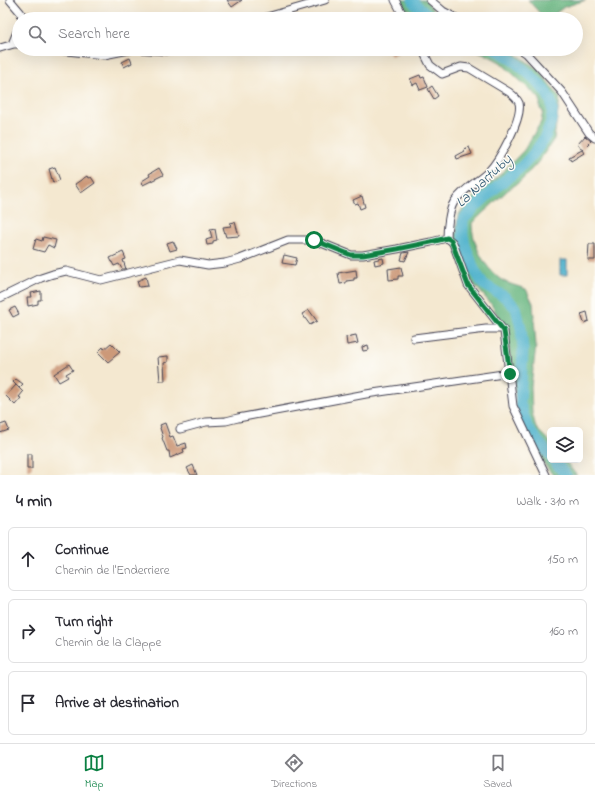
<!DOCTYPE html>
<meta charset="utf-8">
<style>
body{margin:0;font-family:"Indie Flower",sans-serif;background:#f2f2f3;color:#2b2b33}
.controls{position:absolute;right:12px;bottom:12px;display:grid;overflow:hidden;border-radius:6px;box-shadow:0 4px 16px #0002}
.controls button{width:36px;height:36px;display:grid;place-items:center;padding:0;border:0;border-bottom:1px solid #e1e1e2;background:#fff;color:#2b2b33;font:20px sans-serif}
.stop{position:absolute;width:12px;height:12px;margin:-9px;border:3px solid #0b8043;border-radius:50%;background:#fff}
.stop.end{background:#0b8043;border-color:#fff;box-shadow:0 1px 4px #0008}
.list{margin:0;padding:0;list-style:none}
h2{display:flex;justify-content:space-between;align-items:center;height:52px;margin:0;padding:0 16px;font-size:17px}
h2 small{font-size:13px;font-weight:400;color:#7c7c81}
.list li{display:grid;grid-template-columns:26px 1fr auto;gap:12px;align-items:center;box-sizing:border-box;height:64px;margin:0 8px 8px;padding:0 8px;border:1px solid #e1e1e2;border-radius:6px}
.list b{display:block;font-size:15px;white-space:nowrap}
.list p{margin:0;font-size:13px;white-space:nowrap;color:#7c7c81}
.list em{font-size:13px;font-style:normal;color:#7c7c81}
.icon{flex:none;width:22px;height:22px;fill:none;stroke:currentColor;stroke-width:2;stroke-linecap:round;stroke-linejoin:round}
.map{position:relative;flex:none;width:595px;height:475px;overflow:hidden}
.search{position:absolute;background:#fff;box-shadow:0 4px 16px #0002;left:12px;right:12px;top:12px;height:44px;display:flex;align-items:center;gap:10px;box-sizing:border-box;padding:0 14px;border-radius:22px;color:#7c7c81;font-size:15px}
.sheet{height:268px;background:#fff}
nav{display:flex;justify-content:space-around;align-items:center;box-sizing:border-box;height:56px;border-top:1px solid #e1e1e2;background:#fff;font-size:11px;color:#7c7c81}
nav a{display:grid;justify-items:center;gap:2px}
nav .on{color:#0b8043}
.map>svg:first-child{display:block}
</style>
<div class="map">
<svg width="595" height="475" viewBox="0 0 595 475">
<rect width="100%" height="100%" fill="#fdfcf7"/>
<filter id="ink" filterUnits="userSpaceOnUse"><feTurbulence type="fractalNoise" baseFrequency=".025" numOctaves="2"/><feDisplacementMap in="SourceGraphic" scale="8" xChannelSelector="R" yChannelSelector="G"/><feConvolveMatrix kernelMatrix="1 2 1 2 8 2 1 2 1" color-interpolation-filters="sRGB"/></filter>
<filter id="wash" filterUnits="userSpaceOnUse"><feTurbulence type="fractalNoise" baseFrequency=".012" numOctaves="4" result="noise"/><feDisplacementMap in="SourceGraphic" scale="16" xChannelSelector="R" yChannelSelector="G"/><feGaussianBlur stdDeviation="0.9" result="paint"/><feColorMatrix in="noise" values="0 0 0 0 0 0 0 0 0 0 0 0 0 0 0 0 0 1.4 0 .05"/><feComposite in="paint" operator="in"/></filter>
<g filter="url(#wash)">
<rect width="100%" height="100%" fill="#f4e8d0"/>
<path fill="#68b680" stroke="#456c5e" d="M 401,0 L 426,0 L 434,11 L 445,19 L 418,19 L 409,9 L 405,10 Z
M 528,0 L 586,0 L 564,7 L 548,19 L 545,19 Z
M 473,49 L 509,49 L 539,70 L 560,98 L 554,139 L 539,161 L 521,181 L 508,190 L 472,223 C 472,243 484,267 500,279 C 507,284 518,286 526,289 L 533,303 L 536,346 L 531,386 L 532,412 L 536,428 L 550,442 L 550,460 L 565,460 L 573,471 L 577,475 L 553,475 L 544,464 L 517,412 L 507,331 L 491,304 L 471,281 L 455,240 L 458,216 L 466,204 L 502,173 L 524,150 L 541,122 L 543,111 L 540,109 L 540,99 L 500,62 L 485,54 Z"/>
<path fill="#4cb0cb" stroke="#376983" d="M 560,260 L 567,260 L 567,275 L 560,275 Z"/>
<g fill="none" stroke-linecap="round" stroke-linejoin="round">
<path stroke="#4cb0cb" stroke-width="11" d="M 413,0 L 415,4 L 433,19
M 496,49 C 511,58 550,87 552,106 C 555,127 539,148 526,162 C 518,171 507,178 498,186 C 486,197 474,208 463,220 L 463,234 L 465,245 L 474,269 L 483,284 L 505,297 L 516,308 L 521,328 L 523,350 L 520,404 L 528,429 L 550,456
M 553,460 L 566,475"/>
</g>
<g id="blocks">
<path fill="#cc9979" d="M 227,0 L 242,0 L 232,7 Z
M 387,49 L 396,49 L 398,53 L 391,56 Z
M 130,58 L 132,63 L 124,67 L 122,62 Z
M 420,75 L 421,78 L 424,77 L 428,87 L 420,90 L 417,83 L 413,85 L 410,79 Z
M 432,86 L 438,96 L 434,99 L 428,89 Z
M 585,136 L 591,141 L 582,150 L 584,153 L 571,161 L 569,157 L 582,150 L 578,144 Z
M 469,147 L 472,154 L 457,159 L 456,156 L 465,151 L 464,149 Z
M 55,167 L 60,180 L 53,183 L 49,169 Z
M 159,168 L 163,175 L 143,185 L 142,181 L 150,176 L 149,174 Z
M 87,176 L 88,178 L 91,177 L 95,183 L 81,193 L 75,184 Z
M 362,196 L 365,207 L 360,209 L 358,203 L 355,204 L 353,200 Z
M 235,222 L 239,236 L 226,237 L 223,227 L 231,226 L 230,223 Z
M 215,229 L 217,240 L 213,241 L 213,244 L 207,245 L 206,240 L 212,238 L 210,230 Z
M 43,237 L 56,240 L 54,248 L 48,245 L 44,252 L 33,249 L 36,239 L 42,241 Z
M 173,241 L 177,249 L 170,251 L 167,243 Z
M 589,244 L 595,244 L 595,260 L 588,260 Z
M 123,252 L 126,259 L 123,260 L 126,269 L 122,269 L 119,264 L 114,266 L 110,258 Z
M 409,252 L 405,261 L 401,260 L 403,253 Z
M 284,255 L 297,258 L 295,265 L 282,263 Z
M 383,258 L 384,263 L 375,265 L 374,260 Z
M 401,267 L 403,276 L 398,276 L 398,279 L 389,280 L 388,269 Z
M 356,270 L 357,278 L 354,278 L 354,280 L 346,281 L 346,283 L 340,284 L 338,273 Z
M 146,277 L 148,286 L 139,287 L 137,281 Z
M 41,291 L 41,300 L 38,300 L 38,304 L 28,306 L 27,297 L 32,297 L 31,293 Z
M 15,307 L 19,314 L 13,317 L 9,310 Z
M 309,310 L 317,321 L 310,325 L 302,314 Z
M 587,312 L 589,321 L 584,323 L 581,314 Z
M 356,335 L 358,343 L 347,345 L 346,337 Z
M 111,343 L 120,352 L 108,362 L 98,352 L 103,347 L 104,349 Z
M 368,345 L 369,350 L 363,351 L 362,347 Z
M 168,356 L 168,362 L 164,363 L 165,381 L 160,381 L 158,357 Z
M 69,364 L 73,370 L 66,374 L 68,377 L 59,382 L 54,374 Z
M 16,379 L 23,384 L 19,388 L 13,382 Z
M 16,385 L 23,392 L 19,397 L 21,398 L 15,405 L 6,396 Z
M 6,423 L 9,430 L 0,433 L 0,425 Z
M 165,423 L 170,437 L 173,436 L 177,446 L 186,443 L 187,448 L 183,449 L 184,452 L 170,458 L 169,451 L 167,451 L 162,438 L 163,437 L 160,428 L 161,427 L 160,425 Z
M 27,454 L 32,454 L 32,469 L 27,469 Z
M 193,465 L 197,475 L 191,475 L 187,468 Z"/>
</g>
</g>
<g filter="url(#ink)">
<use href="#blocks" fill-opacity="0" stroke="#424051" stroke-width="1"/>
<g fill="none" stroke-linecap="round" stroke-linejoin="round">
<defs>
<path id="street" d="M 10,0 L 21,13 L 22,19
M 395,0 L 405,19
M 430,0 L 443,11 L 458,19
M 260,19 L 325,0
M 12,44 L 19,27
M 0,48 L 14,44 L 19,44
M 48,49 L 104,55 L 134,49
M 136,49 L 167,51 L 171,49
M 422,49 L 430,65 L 442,74 L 461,67 L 469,68 L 509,92 C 513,95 517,98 519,103 C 523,118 499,161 488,172 C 477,182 463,189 454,202 C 449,210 447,229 447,238 L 451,241 L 453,243 L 468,285 L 504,331 L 513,406 L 546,475
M 520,49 L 526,53 L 562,92 L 589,133 L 595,138
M 0,298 L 41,278 L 53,274 L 66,271 L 101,280 L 180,260 L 208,265 L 225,263 L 240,259 L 288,240 L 314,240 L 351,255 L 363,255 L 397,249 L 431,242 L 447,238
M 414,338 L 486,329 L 503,329
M 180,429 L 206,422 L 226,421 L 238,418 L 366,394 L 510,373"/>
</defs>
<use href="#street" stroke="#424051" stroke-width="9"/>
<use href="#street" stroke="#fff" stroke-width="7"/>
</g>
</g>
<g fill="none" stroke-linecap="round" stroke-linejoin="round" filter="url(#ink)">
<path stroke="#0b8043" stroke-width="5" d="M 314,240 L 351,255 L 363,255 L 397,249 L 431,242 L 447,238 L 451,240 L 468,285 L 504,331 L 510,374"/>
</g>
<g text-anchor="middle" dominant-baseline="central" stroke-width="3" stroke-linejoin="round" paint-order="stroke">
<g font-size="15" font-style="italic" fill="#335b75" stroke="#fdfcf7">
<text transform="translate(484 181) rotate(-43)">La Nartuby</text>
</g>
</g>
</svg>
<div class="controls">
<button><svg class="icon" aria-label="layers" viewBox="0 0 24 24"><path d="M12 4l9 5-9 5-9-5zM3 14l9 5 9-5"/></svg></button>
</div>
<div class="stop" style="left:314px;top:240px"></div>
<div class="stop end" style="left:510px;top:374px"></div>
<div class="search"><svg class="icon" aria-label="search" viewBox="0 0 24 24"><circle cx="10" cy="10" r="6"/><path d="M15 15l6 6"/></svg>Search here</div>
</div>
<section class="sheet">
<h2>4 min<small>Walk · 310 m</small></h2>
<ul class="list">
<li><svg class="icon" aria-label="ahead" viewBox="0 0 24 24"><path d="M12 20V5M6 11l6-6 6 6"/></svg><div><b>Continue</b><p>Chemin de l'Enderriere</p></div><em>150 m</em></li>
<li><svg class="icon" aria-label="right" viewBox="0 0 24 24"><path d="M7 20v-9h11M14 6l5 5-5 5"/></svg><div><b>Turn right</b><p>Chemin de la Clappe</p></div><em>160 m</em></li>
<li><svg class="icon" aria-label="arrive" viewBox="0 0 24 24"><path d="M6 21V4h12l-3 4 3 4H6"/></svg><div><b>Arrive at destination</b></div></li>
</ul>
</section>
<nav>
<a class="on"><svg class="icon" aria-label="map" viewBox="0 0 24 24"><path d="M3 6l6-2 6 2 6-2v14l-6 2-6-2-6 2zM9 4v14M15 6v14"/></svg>Map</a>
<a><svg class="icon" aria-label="directions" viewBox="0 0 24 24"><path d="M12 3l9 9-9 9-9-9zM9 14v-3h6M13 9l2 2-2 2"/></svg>Directions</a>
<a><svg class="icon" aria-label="saved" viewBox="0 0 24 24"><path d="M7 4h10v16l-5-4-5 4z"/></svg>Saved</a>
</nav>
